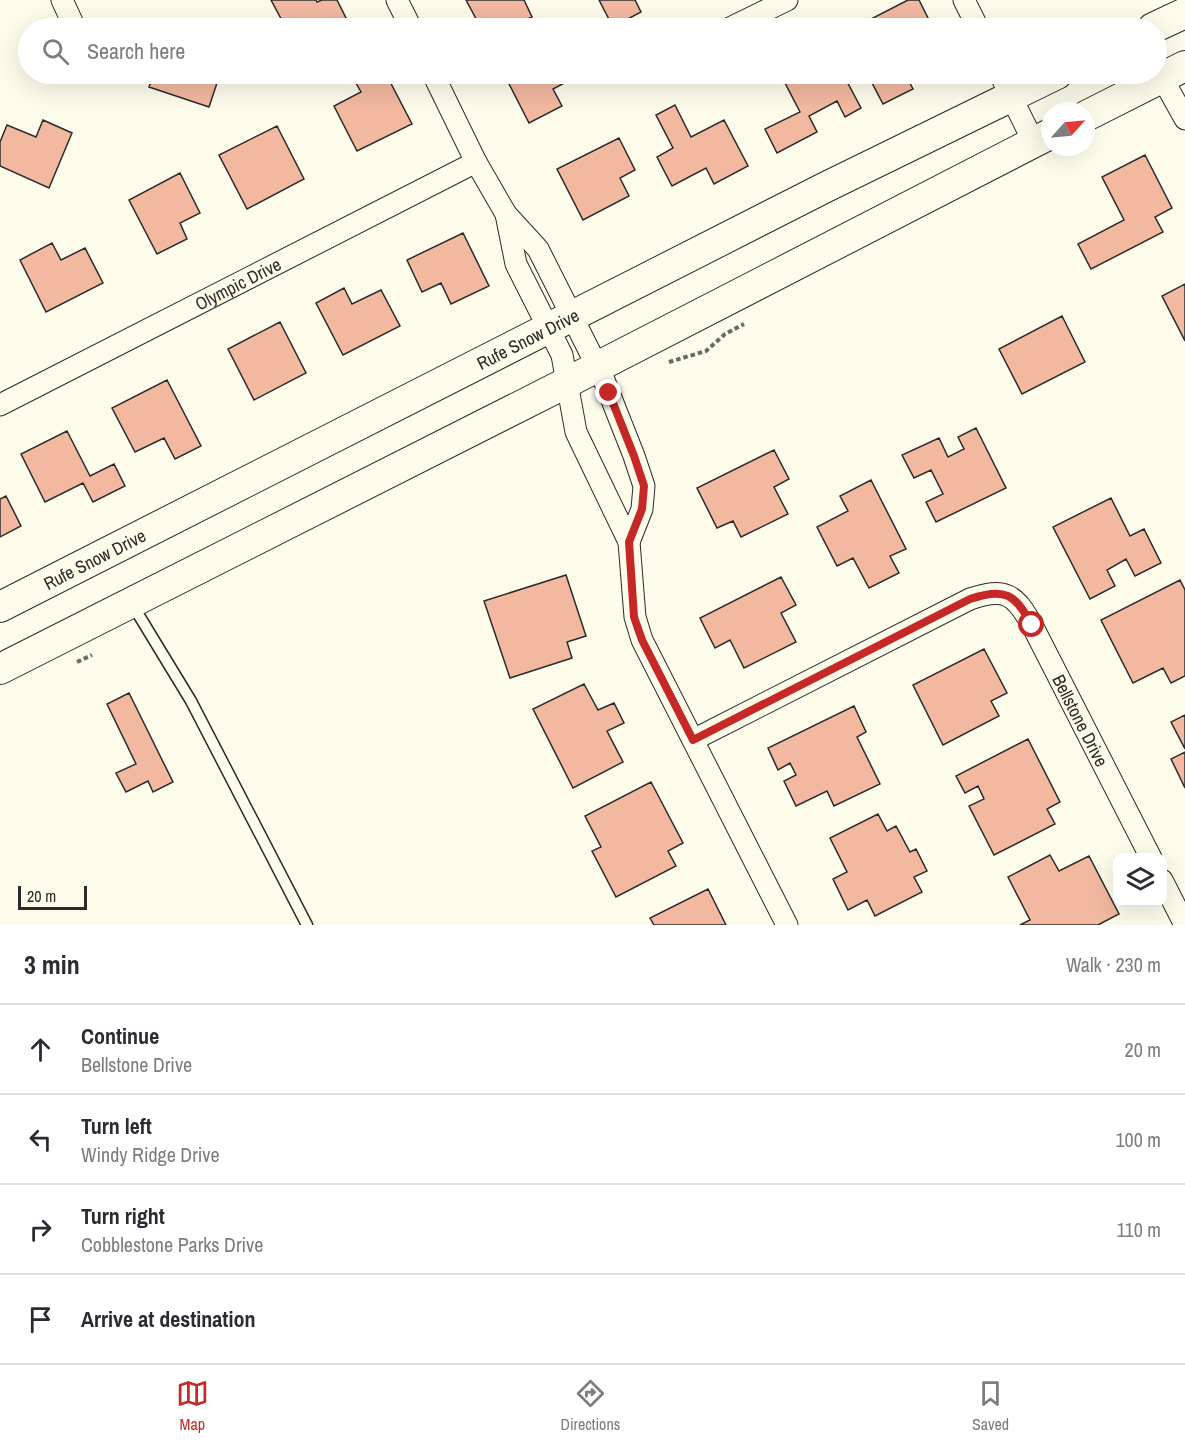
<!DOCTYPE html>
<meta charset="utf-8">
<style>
body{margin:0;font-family:"Archivo Narrow",sans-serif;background:#f7f7f7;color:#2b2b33}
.controls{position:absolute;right:18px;bottom:18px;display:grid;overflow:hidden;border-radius:12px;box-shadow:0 6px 24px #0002}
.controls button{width:54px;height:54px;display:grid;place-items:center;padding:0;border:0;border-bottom:2px solid #e1e1e2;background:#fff;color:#2b2b33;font:30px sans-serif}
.compass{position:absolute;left:1041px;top:102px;width:54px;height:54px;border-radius:50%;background:#fff;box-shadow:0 6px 24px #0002;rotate:63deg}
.scale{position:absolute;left:18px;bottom:15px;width:69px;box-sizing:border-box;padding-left:6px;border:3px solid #2b2b2b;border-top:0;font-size:16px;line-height:21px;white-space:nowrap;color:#2b2b2b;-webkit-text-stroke:4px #fdfbea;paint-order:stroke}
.stop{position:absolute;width:18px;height:18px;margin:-14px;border:4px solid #c62828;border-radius:50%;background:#fff}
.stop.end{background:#c62828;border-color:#fff;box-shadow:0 2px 6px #0008}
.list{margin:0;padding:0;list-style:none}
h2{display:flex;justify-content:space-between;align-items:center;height:78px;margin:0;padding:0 24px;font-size:26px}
h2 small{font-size:20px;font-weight:400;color:#7c7c81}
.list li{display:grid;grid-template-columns:39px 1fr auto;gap:18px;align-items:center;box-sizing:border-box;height:90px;padding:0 24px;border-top:2px solid #e1e1e2}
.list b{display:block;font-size:22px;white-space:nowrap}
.list p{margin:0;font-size:20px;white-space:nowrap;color:#7c7c81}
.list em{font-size:20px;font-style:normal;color:#7c7c81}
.icon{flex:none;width:33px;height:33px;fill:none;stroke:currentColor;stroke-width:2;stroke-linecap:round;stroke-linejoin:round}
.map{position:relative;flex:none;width:1185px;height:925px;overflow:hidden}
.search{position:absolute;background:#fff;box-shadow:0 6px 24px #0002;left:18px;right:18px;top:18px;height:66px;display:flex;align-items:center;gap:15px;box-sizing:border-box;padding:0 21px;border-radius:33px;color:#7c7c81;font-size:22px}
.sheet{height:438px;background:#fff}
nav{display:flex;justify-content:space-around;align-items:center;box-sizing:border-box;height:84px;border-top:2px solid #e1e1e2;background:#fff;font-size:16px;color:#7c7c81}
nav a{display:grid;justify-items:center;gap:3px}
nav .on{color:#c62828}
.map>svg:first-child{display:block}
</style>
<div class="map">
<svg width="1185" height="925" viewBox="0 0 1185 925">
<rect width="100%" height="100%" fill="#fdfbea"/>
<path fill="#f2b8a0" stroke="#2b2b2b" stroke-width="1.5" d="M 271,0 L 316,0 L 317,2 L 322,0 L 337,0 L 348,22 L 335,28 L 286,28 Z
M 466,0 L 524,0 L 532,17 L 509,28 L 481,28 Z
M 599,0 L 635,0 L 641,12 L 613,27 Z
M 908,0 L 919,0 L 933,28 L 868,28 L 865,22 Z
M 154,74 L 220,74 L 209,107 L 149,87 Z
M 357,74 L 386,74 L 412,124 L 357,151 L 334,106 L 361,92 L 352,76 Z
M 504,74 L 569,74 L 572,79 L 553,89 L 562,106 L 529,123 Z
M 799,74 L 843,74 L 861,108 L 845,117 L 837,101 L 809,116 L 817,132 L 777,153 L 765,129 L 800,112 L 784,81 Z
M 885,74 L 905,74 L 913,89 L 883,104 L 871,81 Z
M 675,105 L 691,137 L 724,120 L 748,166 L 714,184 L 706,168 L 672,186 L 657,157 L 673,148 L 656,115 Z
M 43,120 L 72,133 L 49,188 L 0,166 L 0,142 L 7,125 L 36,137 Z
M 277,126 L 304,179 L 247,209 L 219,155 Z
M 619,138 L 635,170 L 620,178 L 629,196 L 583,220 L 557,169 Z
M 1145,155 L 1172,208 L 1155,217 L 1163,232 L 1091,269 L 1078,244 L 1124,220 L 1102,177 Z
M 180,173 L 200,213 L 180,223 L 187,239 L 157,254 L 129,200 Z
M 463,233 L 489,286 L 451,304 L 441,283 L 422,292 L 407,260 Z
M 52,243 L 61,260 L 85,248 L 103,283 L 46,312 L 20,260 Z
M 1185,284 L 1185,341 L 1162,296 Z
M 344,288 L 352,304 L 381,290 L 400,326 L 343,355 L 316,303 Z
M 1062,316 L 1085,362 L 1022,394 L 999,349 Z
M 280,322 L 306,373 L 254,400 L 228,349 Z
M 167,380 L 201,446 L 175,459 L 164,438 L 135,452 L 112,408 Z
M 976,428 L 1006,488 L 936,522 L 926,502 L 943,494 L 931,470 L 914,478 L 902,455 L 939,438 L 948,457 L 964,449 L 958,437 Z
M 67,431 L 90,476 L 114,464 L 125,486 L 93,502 L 83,483 L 45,502 L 21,454 Z
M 774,450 L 789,479 L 774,487 L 788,514 L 741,537 L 733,521 L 717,528 L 697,488 Z
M 871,480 L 906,549 L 890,556 L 899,573 L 869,588 L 853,558 L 837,566 L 817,527 L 848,511 L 840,496 Z
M 6,496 L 21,526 L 0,537 L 0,499 Z
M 1111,498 L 1130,536 L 1144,529 L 1161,563 L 1135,576 L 1126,559 L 1107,570 L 1115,586 L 1090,599 L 1053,527 Z
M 566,575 L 586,636 L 567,642 L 572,658 L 510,678 L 484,601 Z
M 781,577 L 796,605 L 781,613 L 796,642 L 744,668 L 730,640 L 715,648 L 700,618 Z
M 1180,580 L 1185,590 L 1185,676 L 1171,683 L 1163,668 L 1133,683 L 1101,620 Z
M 984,649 L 1007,693 L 991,701 L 999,716 L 943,745 L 913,685 Z
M 584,684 L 598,710 L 614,703 L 624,723 L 607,731 L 623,762 L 573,788 L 533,709 Z
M 129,693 L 173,782 L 153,792 L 148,781 L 126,792 L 116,773 L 136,764 L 107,704 Z
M 854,706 L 866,732 L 857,737 L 880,784 L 834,806 L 827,791 L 796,806 L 784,781 L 796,775 L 790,763 L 778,770 L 768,748 Z
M 1185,715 L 1185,749 L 1171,722 Z
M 1028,739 L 1060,802 L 1047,809 L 1055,824 L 994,855 L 969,806 L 984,799 L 978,786 L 965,793 L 956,776 Z
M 1185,752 L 1185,788 L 1171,759 Z
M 651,782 L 683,843 L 668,851 L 676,866 L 616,897 L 592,851 L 601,847 L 585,816 Z
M 878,814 L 887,831 L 896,826 L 910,852 L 916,849 L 927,871 L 914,877 L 922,892 L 875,916 L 867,900 L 848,910 L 833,879 L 847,872 L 830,838 Z
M 1050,855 L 1059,871 L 1089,856 L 1119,914 L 1098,925 L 1020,925 L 1030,920 L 1008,877 Z
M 708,889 L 726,925 L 654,925 L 650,918 Z"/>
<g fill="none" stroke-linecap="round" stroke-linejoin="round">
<defs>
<path id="service" d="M 132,604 L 191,701 L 307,925"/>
<g id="minor">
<path d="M 62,0 L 75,28"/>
<path d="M 397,0 L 411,28"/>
<path d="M 964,0 L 978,28"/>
<path d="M 730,28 L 787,0"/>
<path d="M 1156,67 L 1185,119"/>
<path d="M 433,74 L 476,162 L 506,214 L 538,249 L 604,380 L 634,456 L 644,486 L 642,509 L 629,542"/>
<path d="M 1000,74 L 1034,143"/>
<path d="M 506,214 L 516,264 L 562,355 L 576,432 L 629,542 L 635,617 L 642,640 L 787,925"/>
<path id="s1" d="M 0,405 L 476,162"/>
<path id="s2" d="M 693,740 L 970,599 C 1005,587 1015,594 1032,625 L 1151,858"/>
<path d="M 1162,880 L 1185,925"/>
</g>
<g id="secondary">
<path d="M 1153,28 L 1185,13"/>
<path d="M 1086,116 L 1185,66"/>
<path id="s3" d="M 0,607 L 826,187 L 1057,74"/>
<path d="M 0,669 L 566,383 L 1050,134"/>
</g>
</defs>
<use href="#service" stroke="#2b2b2b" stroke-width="13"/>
<use href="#minor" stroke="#2b2b2b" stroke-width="23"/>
<use href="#secondary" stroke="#2b2b2b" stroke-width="32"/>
<path stroke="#6a6964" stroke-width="4" stroke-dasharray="4.5 3" stroke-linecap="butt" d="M 669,362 L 706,351 L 725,334 L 744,324
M 77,662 L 92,655"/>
<use href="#service" stroke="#fdfbea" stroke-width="10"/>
<use href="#minor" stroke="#fdfbea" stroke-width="21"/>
<use href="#secondary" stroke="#fdfbea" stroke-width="30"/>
</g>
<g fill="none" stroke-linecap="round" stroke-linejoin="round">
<path stroke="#c62828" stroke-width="8" d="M 609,393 L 634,456 L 644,486 L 642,509 L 629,542 L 634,617 L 642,640 L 693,740 L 970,599 C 1005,587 1015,594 1032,625"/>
</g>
<g text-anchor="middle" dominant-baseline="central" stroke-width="4.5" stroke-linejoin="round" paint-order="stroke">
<g font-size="18" fill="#2b2b2b" stroke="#fdfbea">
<text stroke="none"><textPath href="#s1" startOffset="267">Olympic Drive</textPath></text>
<text stroke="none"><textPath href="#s3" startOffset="592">Rufe Snow Drive</textPath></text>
<text stroke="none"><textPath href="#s3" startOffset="106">Rufe Snow Drive</textPath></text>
<text stroke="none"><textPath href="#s2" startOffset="495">Bellstone Drive</textPath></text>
</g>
</g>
</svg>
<div class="controls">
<button><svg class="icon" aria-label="layers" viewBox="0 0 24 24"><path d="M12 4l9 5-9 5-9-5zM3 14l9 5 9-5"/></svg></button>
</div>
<svg class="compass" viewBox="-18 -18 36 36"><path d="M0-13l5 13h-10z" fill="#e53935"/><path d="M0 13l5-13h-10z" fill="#7c7c81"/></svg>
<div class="scale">20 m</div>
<div class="stop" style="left:1032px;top:625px"></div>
<div class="stop end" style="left:609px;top:393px"></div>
<div class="search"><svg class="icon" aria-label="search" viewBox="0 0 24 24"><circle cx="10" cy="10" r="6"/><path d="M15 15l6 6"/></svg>Search here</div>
</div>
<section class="sheet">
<h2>3 min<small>Walk · 230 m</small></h2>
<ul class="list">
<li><svg class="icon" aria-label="ahead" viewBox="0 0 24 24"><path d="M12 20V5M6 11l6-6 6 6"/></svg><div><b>Continue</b><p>Bellstone Drive</p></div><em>20 m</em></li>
<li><svg class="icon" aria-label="left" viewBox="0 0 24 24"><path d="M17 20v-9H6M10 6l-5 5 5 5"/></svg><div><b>Turn left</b><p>Windy Ridge Drive</p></div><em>100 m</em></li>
<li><svg class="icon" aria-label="right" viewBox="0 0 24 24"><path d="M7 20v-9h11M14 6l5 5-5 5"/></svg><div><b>Turn right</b><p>Cobblestone Parks Drive</p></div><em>110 m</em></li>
<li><svg class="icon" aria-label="arrive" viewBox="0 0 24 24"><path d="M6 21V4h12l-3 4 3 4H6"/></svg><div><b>Arrive at destination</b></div></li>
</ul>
</section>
<nav>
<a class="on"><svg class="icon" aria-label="map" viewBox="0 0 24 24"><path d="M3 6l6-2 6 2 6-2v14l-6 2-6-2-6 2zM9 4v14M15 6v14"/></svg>Map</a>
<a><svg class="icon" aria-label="directions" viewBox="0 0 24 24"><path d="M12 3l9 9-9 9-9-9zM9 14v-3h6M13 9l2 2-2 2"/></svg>Directions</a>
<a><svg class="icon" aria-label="saved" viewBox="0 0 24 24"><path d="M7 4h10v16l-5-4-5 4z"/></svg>Saved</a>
</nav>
